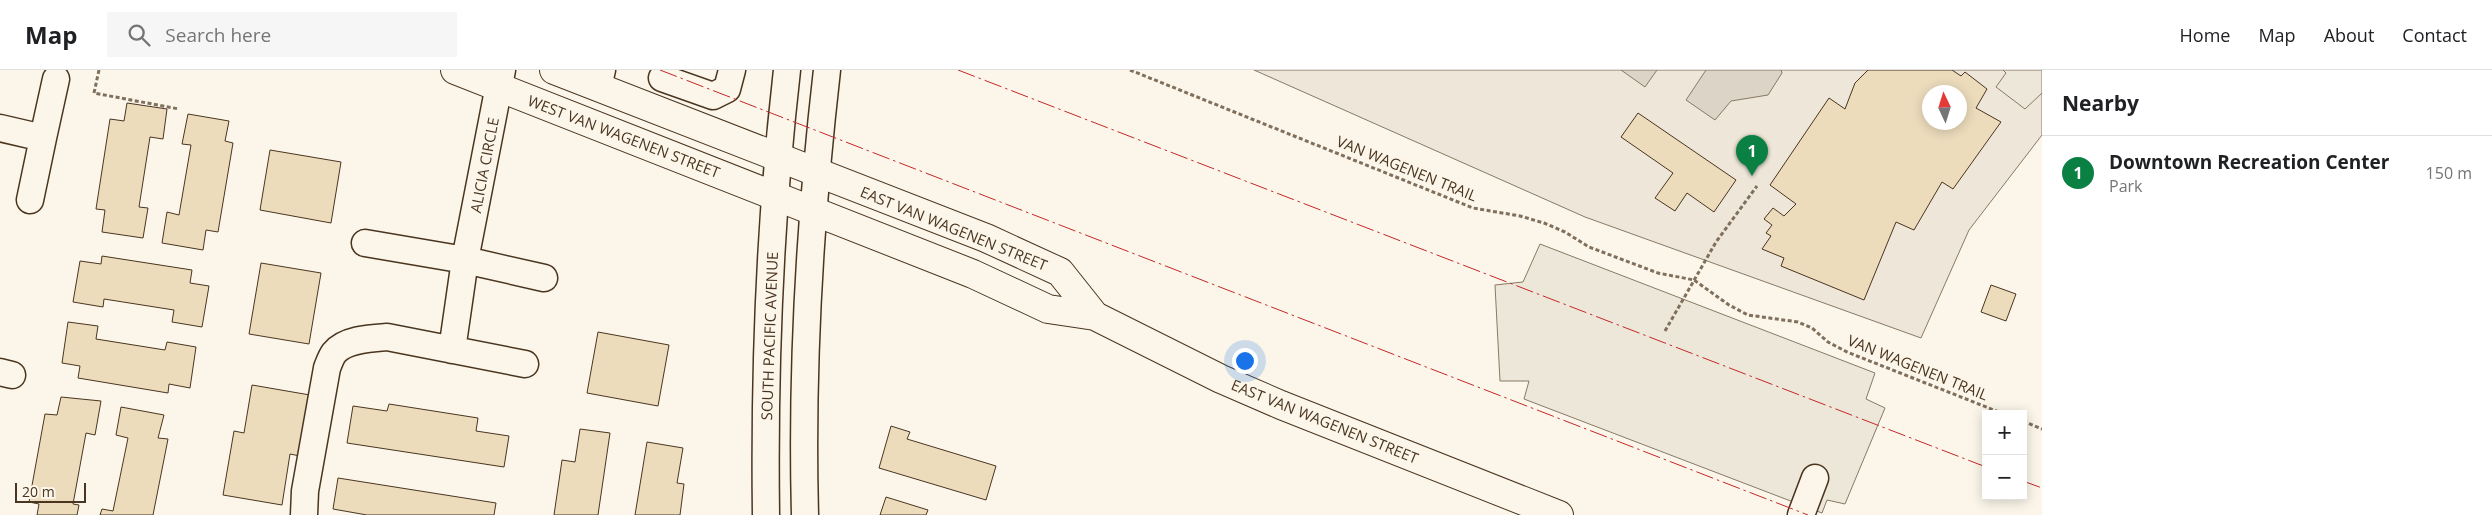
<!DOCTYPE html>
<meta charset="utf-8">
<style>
body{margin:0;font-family:"Open Sans",sans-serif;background:#f6f6f6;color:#202124}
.controls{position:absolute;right:15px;bottom:15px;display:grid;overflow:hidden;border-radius:0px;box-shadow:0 2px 12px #0003}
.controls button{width:45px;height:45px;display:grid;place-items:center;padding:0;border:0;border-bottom:1px solid #e0e0e0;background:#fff;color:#202124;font:25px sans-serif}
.compass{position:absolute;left:1922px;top:15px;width:45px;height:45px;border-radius:50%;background:#fff;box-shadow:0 2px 12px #0003;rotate:356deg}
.scale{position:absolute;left:15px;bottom:12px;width:71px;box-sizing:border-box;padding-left:5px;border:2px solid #4a3520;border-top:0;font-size:14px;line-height:18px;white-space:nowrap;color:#4a3520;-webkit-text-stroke:4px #fbf6e9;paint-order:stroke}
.you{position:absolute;left:1244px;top:290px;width:18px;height:18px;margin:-12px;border:4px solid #fff;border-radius:50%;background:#1a73e8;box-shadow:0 0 0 8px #1a73e833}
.badge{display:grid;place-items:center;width:32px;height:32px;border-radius:50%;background:#0b8043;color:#fff;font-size:16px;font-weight:700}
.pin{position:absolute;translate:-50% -41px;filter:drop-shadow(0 1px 2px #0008)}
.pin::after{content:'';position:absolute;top:26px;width:18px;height:15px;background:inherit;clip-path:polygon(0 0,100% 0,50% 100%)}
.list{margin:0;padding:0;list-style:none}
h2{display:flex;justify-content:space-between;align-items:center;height:65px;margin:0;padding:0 20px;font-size:21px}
h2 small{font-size:16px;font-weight:400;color:#757577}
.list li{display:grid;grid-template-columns:32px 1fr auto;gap:15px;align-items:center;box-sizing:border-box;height:75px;padding:0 20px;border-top:1px solid #e0e0e0}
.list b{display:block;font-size:19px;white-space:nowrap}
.list p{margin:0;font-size:16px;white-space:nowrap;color:#757577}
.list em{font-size:16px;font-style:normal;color:#757577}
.icon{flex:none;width:28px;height:28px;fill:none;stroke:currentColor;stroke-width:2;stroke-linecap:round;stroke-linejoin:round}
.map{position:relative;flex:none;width:2042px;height:445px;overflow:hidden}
header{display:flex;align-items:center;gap:30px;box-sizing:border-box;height:70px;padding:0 25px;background:#fff;border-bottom:1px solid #e0e0e0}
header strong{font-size:24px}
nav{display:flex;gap:28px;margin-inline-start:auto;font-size:18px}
.search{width:350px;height:45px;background:#f6f6f6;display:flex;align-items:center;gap:12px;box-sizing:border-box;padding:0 18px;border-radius:0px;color:#757577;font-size:19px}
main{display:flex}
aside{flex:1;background:#fff}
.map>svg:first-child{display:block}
</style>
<header>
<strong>Map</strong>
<div class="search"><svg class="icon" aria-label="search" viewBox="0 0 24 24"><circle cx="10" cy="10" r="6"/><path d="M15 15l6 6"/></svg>Search here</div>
<nav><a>Home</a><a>Map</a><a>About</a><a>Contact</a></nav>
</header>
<main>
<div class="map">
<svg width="2042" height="445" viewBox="0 0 2042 445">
<rect width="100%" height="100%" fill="#fbf6e9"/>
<path fill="#ede6d9" stroke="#887966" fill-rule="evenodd" d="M 1254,0 L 2042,0 L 2042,65 L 1969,160 L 1921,268 L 1585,147 ZM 1930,22 L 1960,22 L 1960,52 L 1930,52 Z"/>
<path fill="#ede7d9" stroke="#887966" d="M 2003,0 L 2042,0 L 2042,23 L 2025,39 L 1996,17 L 2006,3 Z
M 1540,174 L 1875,303 L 1866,329 L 1885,338 L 1845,434 L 1827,430 L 1822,443 L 1524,329 L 1529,311 L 1500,311 L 1495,215 L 1523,212 Z"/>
<path fill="#dcd4c6" stroke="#887966" d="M 1621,0 L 1657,0 L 1645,17 Z
M 1706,0 L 1781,0 L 1782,3 L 1768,25 L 1731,31 L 1715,50 L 1686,30 Z"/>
<path fill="#ecdcbc" stroke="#4a3520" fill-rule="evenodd" d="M 1868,0 L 1952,0 L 1961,6 L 1965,2 L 1987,19 L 1976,38 L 2001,52 L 1953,119 L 1942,112 L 1914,160 L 1896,152 L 1864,230 L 1781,196 L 1784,188 L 1762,179 L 1771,166 L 1766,163 L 1772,155 L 1764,149 L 1773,138 L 1784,146 L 1796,134 L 1770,115 L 1829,28 L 1845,39 L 1855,13 ZM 1930,22 L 1960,22 L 1960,52 L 1930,52 Z
M 127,33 L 167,39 L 163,69 L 150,67 L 139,137 L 148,138 L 143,168 L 102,162 L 105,140 L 96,139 L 110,49 L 124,51 Z
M 1638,43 L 1736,110 L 1714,142 L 1687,123 L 1675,141 L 1655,128 L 1673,103 L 1621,67 Z
M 188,44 L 229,51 L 225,71 L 233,73 L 218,162 L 206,160 L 203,180 L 162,173 L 167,142 L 179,145 L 191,75 L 182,74 Z
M 270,80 L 341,92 L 331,153 L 260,140 Z
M 102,186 L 192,200 L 190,213 L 209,216 L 202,257 L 172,252 L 174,240 L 104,229 L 103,237 L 73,232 L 80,191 L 101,194 Z
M 261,193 L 321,203 L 309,274 L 249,264 Z
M 1991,215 L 2016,224 L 2006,251 L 1981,242 Z
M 68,252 L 98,256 L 96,269 L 165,280 L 167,272 L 196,277 L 190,318 L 169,314 L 168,323 L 78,308 L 80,296 L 62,293 Z
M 598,262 L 669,275 L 658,336 L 587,323 Z
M 252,315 L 310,325 L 300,386 L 290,384 L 282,435 L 223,425 L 234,361 L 244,363 Z
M 61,327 L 101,331 L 95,365 L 86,363 L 73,434 L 79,435 L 77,445 L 37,445 L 39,434 L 29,432 L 45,344 L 57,345 Z
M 389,334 L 478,348 L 476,361 L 509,366 L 504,397 L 347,373 L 353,336 L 387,341 Z
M 121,337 L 164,345 L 158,368 L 168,369 L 153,445 L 100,445 L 102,439 L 113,441 L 128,368 L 116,365 Z
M 891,356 L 910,362 L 907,369 L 996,396 L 986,430 L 879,398 Z
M 580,359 L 610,363 L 598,445 L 554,445 L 562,390 L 575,392 Z
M 647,372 L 683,378 L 677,413 L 684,414 L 680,445 L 635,445 Z
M 338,408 L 496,433 L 494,445 L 367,445 L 333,439 Z
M 886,427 L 928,440 L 926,445 L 880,445 Z"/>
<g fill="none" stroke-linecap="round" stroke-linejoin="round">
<defs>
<path id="minor" d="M 662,8 L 713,26 L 727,19 L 732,0
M 598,17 L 602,0
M 0,58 L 43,68 L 56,9
M 30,130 L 43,68
M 365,173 L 465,190 L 544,208
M 452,280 L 465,190 L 502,0
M 0,302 L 12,305
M 304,445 L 305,421 L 327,298 C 329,293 331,287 334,283 C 345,269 372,268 387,267 L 525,294
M 766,445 C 764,296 770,148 787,0
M 805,445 C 801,296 810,148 827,0
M 1801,445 L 1815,408"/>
<path id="major" d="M 455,0 L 973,204 L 1048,239 L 1095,246 L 1221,309 L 1281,335 L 1559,445
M 554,0 L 986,168 L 1060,202 L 1095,246"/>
</defs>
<use href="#minor" stroke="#4a3520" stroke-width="29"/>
<use href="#major" stroke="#4a3520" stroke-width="30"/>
<path stroke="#7f6f5c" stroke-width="3" stroke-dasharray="4 2.5" stroke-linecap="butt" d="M 99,0 L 94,23 L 179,39
M 1130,0 L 1473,138 L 1520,146 L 1544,153 L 1565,162 L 1589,177 L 1658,203 L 1694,210 L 1729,235 L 1748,245 L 1798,252 L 1812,258 L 1828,272 L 1847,282 L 2004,344
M 1665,261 L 1716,172 L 1757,116
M 2023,351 L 2042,359"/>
<use href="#minor" stroke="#fbf6e9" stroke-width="26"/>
<use href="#major" stroke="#fbf6e9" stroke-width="28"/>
<path stroke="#c62828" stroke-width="1" stroke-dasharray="18 4 2.5 4" stroke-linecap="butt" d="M 660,0 L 1808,445
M 958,0 L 1986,397
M 2023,411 L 2042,418"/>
</g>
<g text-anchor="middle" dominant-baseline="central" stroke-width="4" stroke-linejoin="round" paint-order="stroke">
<g font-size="15" fill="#4a3520" stroke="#fbf6e9">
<text transform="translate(624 66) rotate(21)">WEST VAN WAGENEN STREET</text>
<text transform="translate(484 95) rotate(-79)">ALICIA CIRCLE</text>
<text transform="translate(1407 98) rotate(22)">VAN WAGENEN TRAIL</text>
<text transform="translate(954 158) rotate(22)">EAST VAN WAGENEN STREET</text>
<text transform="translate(769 266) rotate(-88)">SOUTH PACIFIC AVENUE</text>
<text transform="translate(1918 297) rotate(22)">VAN WAGENEN TRAIL</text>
<text transform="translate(1325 351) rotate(22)">EAST VAN WAGENEN STREET</text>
</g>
</g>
</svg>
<div class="controls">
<button>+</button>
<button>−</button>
</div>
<svg class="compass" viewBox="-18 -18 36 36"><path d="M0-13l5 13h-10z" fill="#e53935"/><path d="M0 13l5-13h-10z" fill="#757577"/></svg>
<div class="scale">20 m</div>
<div class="you"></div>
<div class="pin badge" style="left:1752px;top:106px">1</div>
</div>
<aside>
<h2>Nearby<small></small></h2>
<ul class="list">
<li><span class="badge">1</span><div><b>Downtown Recreation Center</b><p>Park</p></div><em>150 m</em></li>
</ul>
</aside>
</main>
